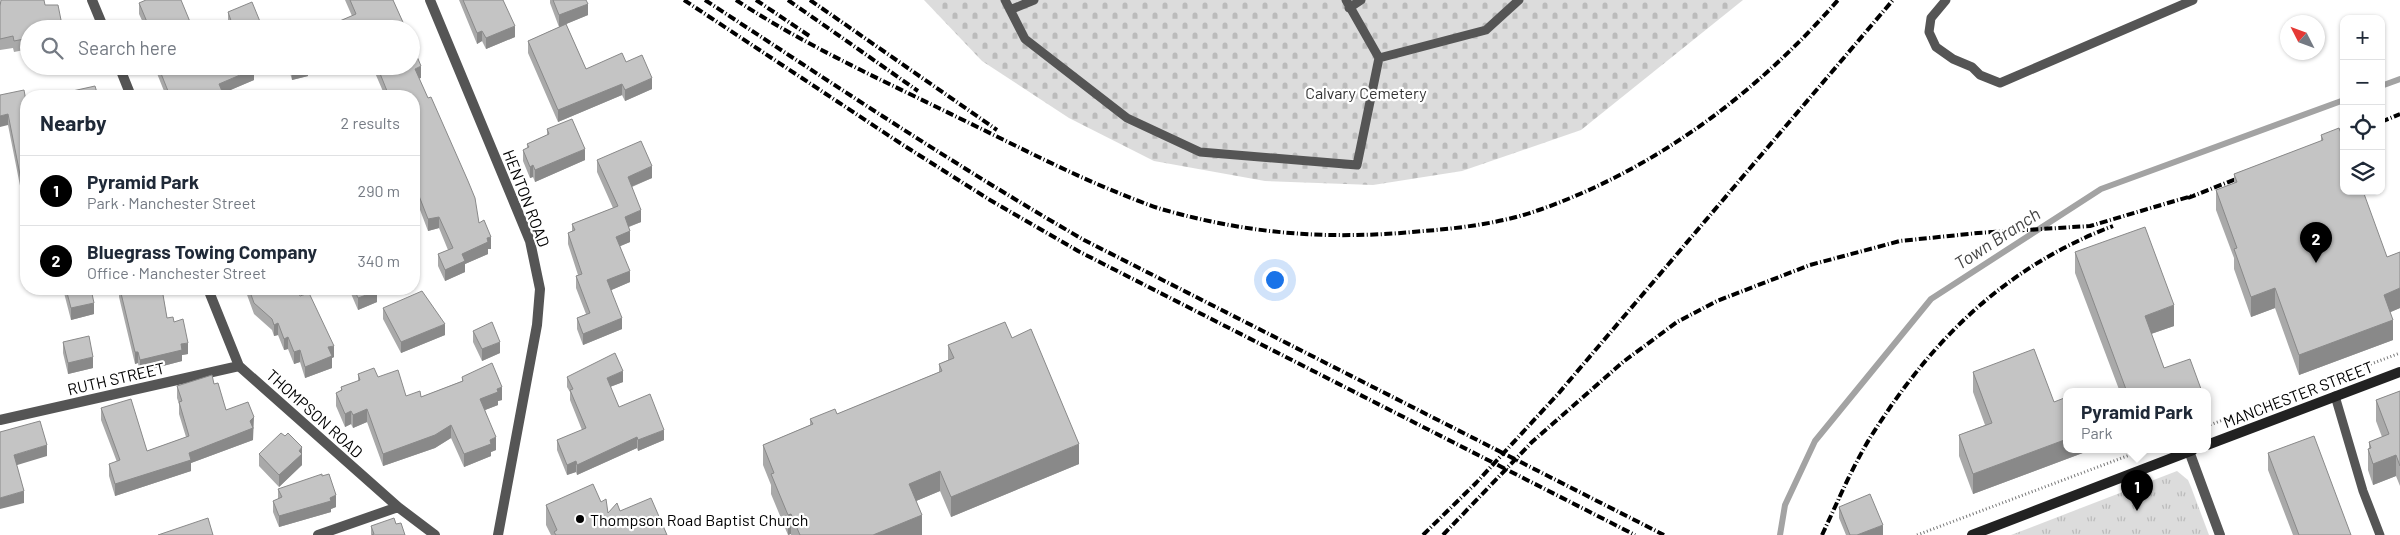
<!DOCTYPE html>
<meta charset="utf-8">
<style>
body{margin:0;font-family:Barlow,sans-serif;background:#f6f6f7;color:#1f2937}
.controls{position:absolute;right:15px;top:15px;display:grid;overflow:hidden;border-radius:10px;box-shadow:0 1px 4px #0004}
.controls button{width:45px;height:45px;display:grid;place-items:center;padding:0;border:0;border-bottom:1px solid #e0e1e3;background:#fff;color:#1f2937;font:25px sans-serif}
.compass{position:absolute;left:2280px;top:15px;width:45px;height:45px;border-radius:50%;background:#fff;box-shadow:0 1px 4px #0004;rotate:312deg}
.you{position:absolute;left:1274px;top:279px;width:18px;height:18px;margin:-12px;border:4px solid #fff;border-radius:50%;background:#1a73e8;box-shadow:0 0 0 8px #1a73e833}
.badge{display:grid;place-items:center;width:32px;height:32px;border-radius:50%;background:#000;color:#fff;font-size:16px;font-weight:700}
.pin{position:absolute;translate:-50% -41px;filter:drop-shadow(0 1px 2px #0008)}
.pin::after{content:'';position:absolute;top:26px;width:18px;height:15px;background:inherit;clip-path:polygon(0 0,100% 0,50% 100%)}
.popup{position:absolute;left:2063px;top:388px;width:148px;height:65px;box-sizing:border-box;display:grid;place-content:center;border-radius:10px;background:#fff;filter:drop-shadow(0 1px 4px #0005);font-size:16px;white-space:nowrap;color:#747a83}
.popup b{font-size:19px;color:#1f2937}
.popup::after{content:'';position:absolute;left:50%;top:100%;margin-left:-10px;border:10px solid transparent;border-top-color:#fff}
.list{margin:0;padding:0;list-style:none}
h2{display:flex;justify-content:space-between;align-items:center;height:65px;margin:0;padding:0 20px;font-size:21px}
h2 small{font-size:16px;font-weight:400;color:#747a83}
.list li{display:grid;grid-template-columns:32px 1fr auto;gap:15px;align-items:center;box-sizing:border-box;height:70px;padding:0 20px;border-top:1px solid #e0e1e3}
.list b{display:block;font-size:19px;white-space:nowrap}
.list p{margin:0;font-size:16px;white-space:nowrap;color:#747a83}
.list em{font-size:16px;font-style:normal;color:#747a83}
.icon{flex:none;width:28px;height:28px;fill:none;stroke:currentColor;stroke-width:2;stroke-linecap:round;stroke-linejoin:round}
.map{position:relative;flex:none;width:2400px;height:535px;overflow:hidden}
.search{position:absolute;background:#fff;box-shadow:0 1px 4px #0004;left:20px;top:20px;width:400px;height:55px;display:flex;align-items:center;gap:12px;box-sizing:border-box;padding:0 18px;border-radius:28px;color:#747a83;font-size:19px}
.panel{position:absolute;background:#fff;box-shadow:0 1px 4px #0004;left:20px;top:90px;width:400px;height:205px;border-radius:20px}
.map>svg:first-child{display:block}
</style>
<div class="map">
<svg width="2400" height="535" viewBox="0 0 2400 535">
<defs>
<pattern id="cemetery-stones" width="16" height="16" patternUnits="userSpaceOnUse" patternTransform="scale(1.25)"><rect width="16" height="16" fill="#dcdcdc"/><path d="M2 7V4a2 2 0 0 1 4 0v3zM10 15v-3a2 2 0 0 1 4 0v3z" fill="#bbb"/></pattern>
<pattern id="park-tufts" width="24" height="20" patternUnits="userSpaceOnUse" patternTransform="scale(1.25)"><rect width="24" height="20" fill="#dcdcdc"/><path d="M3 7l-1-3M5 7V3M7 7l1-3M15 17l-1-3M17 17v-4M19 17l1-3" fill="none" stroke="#bbb"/></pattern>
</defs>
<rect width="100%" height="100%" fill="#fff"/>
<path fill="url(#cemetery-stones)" d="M 924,0 L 1743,0 L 1581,130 L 1462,171 L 1373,185 L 1265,181 L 1154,161 L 1069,118 L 982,61 Z"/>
<path fill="url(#park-tufts)" d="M 2177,471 L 2188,480 L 2191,487 L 2209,535 L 2011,535 Z"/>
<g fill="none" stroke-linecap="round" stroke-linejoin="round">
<path stroke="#a3a3a3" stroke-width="6" d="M 2381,86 L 2400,79
M 1780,535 L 1785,505 L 1815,441 L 1931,299 L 2101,189 L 2344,100"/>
<path stroke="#777" stroke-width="3" stroke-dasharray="1 2.5" stroke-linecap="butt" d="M 2207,426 L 2400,353
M 1917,535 L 2143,450"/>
<path stroke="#555" stroke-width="9" d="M 1005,0 L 1025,39 L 1127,118 L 1200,152 L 1357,165 L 1379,58 L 1346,0
M 1946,0 L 1931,18 L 1929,32 L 1936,47 L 1953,59 L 1972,67 L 1980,75 L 2000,83 L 2193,0
M 1349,8 L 1361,0
M 1010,10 L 1034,0
M 1379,58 L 1486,30 L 1519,0
M 2335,396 L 2363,491 L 2380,535"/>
<path stroke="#555" stroke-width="10" d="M 92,0 L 104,29
M 430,0 L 530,241 L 540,289 L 537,325 L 498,535
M 119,66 L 131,96
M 208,289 L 239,366 L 398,507 L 435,535
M 0,420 L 239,366
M 2189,451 L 2220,535
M 318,535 L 398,507"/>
<path stroke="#222" stroke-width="10" d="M 2207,445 L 2400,372
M 1972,535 L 2193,450"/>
<path stroke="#000" stroke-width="4" stroke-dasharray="8 2.5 1 2.5" stroke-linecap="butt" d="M 684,0 L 903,145 L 990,200 L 1078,251 L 1635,535
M 705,0 C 830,82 954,165 1084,240 L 1664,535
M 736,0 C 806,46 884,81 959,118 C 1013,144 1066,172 1121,194 C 1134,199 1148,205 1161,209 C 1252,235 1331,240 1424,231 C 1462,228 1502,223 1539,210 C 1656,169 1757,93 1838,0
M 756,0 L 811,37
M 788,0 L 918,91
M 810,0 L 997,130
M 2381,122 L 2400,114
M 2188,198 L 2246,175
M 1423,535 L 1476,483 L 1558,394 L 1893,0
M 1443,535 L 1532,442 L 1623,362 L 1677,322 L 1717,301 L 1810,265 L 1900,241 L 1978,233 L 2090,226 L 2195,195
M 1822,535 C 1839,499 1855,460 1877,427 C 1937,334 2010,265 2113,226"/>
</g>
<path fill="#a9a9a9" d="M 345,0 L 393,0 L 406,29 L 335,29 L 335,23 L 352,16 Z
M 459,0 L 503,0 L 515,37 L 486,49 L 482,41 L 477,44 Z
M 550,0 L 586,0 L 588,15 L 566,24 L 586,69 L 626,62 L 652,89 L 625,101 L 622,95 L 558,122 L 528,53 L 528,41 L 559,27 L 550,3 Z
M 139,3 L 193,29 L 146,29 L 139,14 Z
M 45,5 L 62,29 L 29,29 L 29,49 L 14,52 L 13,48 L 0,50 L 0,6 Z
M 228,12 L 261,29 L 230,29 L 228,24 Z
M 154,66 L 208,66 L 208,67 L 254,80 L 223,93 L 224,96 L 166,96 Z
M 288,66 L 307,66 L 308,76 L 292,80 Z
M 372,66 L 411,66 L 421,78 L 419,78 L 479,223 L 491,249 L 488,249 L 488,254 L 465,264 L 465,272 L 445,281 L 438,266 L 438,254 L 448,250 L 439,228 L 428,231 L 414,194 L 414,96 L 385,96 Z
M 0,95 L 26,101 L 26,216 L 8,125 Z
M 547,129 L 585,160 L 535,182 L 533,177 L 530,178 L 523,161 L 523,150 L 527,148 L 527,144 L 547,135 Z
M 2321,135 L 2387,257 L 2400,252 L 2400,308 L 2390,312 L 2393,340 L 2299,375 L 2275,308 L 2251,317 L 2234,269 L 2234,258 L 2216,210 L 2216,190 L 2234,183 L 2234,174 L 2321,141 Z
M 597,160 L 652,178 L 632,187 L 641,222 L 629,227 L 630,242 L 620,246 L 630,282 L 611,290 L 622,329 L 583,345 L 577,329 L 577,318 L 586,314 L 576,288 L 576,276 L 578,275 L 568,244 L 568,233 L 572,231 L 572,224 L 613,208 L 597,172 Z
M 2075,252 L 2174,326 L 2151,334 L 2164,368 L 2201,392 L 2120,392 L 2075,273 Z
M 63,289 L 91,289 L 94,314 L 71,320 Z
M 119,289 L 162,289 L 167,318 L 174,322 L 188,354 L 182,355 L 182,361 L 140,372 L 138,363 L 135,364 L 119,297 Z
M 246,289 L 297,289 L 300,296 L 334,357 L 332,358 L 332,368 L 305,378 L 300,362 L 294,364 L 288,349 L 284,350 L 278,335 L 274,336 L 272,330 L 254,314 L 246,292 Z
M 349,289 L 376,289 L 377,302 L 358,310 Z
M 383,308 L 445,335 L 401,353 L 383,319 Z
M 473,331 L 500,353 L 482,361 L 473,342 Z
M 1012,338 L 1079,464 L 951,517 L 940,491 L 916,501 L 922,515 L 922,535 L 791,535 L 791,534 L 788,535 L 771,494 L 771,485 L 763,465 L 763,445 L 810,425 L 810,419 L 837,414 L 939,372 L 939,364 L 948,360 L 948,345 Z
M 63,342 L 93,368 L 68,374 L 63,353 Z
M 1973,372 L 2054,402 L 2088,450 L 2088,451 L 1973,494 L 1959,456 L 1959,435 L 1985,425 L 1973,392 Z
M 358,374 L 378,377 L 406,396 L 421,397 L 462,381 L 462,377 L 502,400 L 498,401 L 498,405 L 485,410 L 496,450 L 491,452 L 491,456 L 464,467 L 451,438 L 435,448 L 383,466 L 367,422 L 353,428 L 351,424 L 345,427 L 336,406 L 336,393 L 341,390 L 341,387 L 358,381 Z
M 567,377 L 623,382 L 610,387 L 619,407 L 664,440 L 638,451 L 637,448 L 577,475 L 576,472 L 567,475 L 557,450 L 557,440 L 582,430 L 570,400 L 570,392 L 567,387 Z
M 214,384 L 226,410 L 254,428 L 253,429 L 253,440 L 191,463 L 191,471 L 115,496 L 109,476 L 109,464 L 117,462 L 101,420 L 101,408 L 147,451 L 186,437 L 179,414 L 179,404 L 177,398 L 177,386 Z
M 2400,391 L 2400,486 L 2396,476 L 2373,485 L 2368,470 L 2368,449 L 2369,449 L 2369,442 L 2382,437 L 2376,421 L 2376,400 Z
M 2268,453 L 2351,535 L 2293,535 L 2268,470 Z
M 259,454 L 302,459 L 302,465 L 279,487 L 259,466 Z
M 278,489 L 336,507 L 331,509 L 331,512 L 279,527 L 273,512 L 273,501 L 278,499 Z
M 601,502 L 608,513 L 620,511 L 667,535 L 551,535 L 546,525 L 546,505 Z
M 1839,507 L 1883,535 L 1846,535 L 1839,518 Z
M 396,524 L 405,535 L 371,535 L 371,526 Z"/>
<path fill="#898989" d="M 588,4 L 588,15 L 559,27 L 559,15 Z
M 261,24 L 261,29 L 248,29 Z
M 515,26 L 515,37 L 486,49 L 486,38 Z
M 482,31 L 482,41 L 477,44 L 477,33 Z
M 421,66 L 421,78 L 415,80 L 415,69 Z
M 254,69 L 254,80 L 219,95 L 219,84 Z
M 308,70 L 308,76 L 292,80 L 292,74 Z
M 652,78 L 652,89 L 625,101 L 625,90 Z
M 622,84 L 622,95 L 558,122 L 558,110 Z
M 8,114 L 8,125 L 0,127 L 0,116 Z
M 585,149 L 585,160 L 535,182 L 535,170 Z
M 533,165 L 533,177 L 530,178 L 530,167 Z
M 652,166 L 652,178 L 628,188 L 628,177 Z
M 641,210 L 641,222 L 625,228 L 625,217 Z
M 439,217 L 439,228 L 428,231 L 428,219 Z
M 630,231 L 630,242 L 616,248 L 616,237 Z
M 491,237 L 491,249 L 488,249 L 488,254 L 465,264 L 465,272 L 445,281 L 445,270 L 462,254 L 487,238 Z
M 630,271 L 630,282 L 607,292 L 607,280 Z
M 2275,288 L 2275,308 L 2251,317 L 2251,297 Z
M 2400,288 L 2400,308 L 2384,315 L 2384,295 Z
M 377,291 L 377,302 L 358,310 L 358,298 Z
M 94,303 L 94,314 L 71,320 L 71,308 Z
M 2174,305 L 2174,326 L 2145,336 L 2145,316 Z
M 622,318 L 622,329 L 583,345 L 583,334 Z
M 2393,320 L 2393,340 L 2299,375 L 2299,355 Z
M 278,323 L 278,335 L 274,336 L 274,325 Z
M 445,324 L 445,335 L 401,353 L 401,342 Z
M 288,337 L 288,349 L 284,350 L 284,339 Z
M 500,342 L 500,353 L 482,361 L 482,349 Z
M 188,343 L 188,354 L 182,355 L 182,361 L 140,372 L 140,360 L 181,344 Z
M 334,346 L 334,357 L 332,358 L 332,368 L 305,378 L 305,367 L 328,347 Z
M 300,350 L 300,362 L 294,364 L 294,352 Z
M 135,352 L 138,352 L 138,363 L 135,364 Z
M 93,357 L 93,368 L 68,374 L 68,363 Z
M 623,371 L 623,382 L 607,388 L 607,378 Z
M 502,387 L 502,400 L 498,401 L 498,405 L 480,412 L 480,399 L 497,389 Z
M 2201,389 L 2201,392 L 2191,392 Z
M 367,409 L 367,422 L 353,428 L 353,415 Z
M 351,411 L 351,424 L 345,427 L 345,414 Z
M 254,417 L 253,440 L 191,463 L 191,471 L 115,496 L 115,484 L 189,453 L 250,421 Z
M 451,425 L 451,438 L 435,448 L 383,466 L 383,454 Z
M 664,430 L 664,440 L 638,451 L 638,440 Z
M 496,437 L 496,450 L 491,452 L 491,456 L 464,467 L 464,454 Z
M 637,437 L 637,448 L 577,475 L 577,465 Z
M 2067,439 L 2067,450 L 2088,450 L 2088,451 L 1973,494 L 1973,474 Z
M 1079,444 L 1079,464 L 951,517 L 951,497 Z
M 47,445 L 47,456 L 14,466 L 14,455 Z
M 302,447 L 302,465 L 279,487 L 279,475 Z
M 2396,455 L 2396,476 L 2373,485 L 2373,464 Z
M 576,461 L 576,472 L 567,475 L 567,465 Z
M 940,471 L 940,491 L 909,504 L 909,484 Z
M 24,491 L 24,503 L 0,509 L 0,498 Z
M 336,495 L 336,507 L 331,509 L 331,512 L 279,527 L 279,516 Z
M 791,514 L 791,534 L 788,535 L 788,515 Z
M 922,515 L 922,535 L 873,535 Z
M 1883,525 L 1883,535 L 1857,535 Z"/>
<path fill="#c4c4c4" stroke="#898989" d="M 1,0 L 44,0 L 45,5 L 58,5 L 62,25 L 58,29 L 29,29 L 29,38 L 14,41 L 13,36 L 0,39 L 0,6 Z
M 146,0 L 181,0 L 193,29 L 150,29 L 139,3 Z
M 350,0 L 393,0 L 406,29 L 337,29 L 335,23 L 356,14 Z
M 463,0 L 503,0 L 515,26 L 486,38 L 482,31 L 477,33 Z
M 553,0 L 586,0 L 588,4 L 559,15 Z
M 252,2 L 261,24 L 248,29 L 234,29 L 228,12 Z
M 566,24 L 586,69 L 622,53 L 626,62 L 642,55 L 652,78 L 625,90 L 622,84 L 558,110 L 528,41 Z
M 411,42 L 421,66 L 415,69 L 428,98 L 431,97 L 468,181 L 475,198 L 479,223 L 484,220 L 491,237 L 487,238 L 488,242 L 462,254 L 465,261 L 445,270 L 438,254 L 453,248 L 439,217 L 428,219 L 414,183 L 414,96 L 389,96 L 377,66 L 411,66 Z
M 158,66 L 208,66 L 208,67 L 211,66 L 253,66 L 254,69 L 219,84 L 224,96 L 170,96 Z
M 290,66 L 307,66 L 308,70 L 292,74 Z
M 95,86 L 98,96 L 50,96 Z
M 24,90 L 26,101 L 26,205 L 8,114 L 0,116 L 0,95 Z
M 572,119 L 585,149 L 535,170 L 533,165 L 530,167 L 523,150 L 529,147 L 527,144 L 549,134 L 547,129 Z
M 2339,128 L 2344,141 L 2344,191 L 2363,191 L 2387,257 L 2400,252 L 2400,288 L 2384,295 L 2393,320 L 2299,355 L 2275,288 L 2251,297 L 2234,249 L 2237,248 L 2216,190 L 2237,182 L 2234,174 L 2323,140 L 2321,135 Z
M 641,141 L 652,166 L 628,177 L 641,210 L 625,217 L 630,231 L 616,237 L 630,271 L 607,280 L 622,318 L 583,334 L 577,318 L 590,313 L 576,276 L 582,274 L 568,233 L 575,230 L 572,224 L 618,206 L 597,160 Z
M 2145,227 L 2174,305 L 2145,316 L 2164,368 L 2190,359 L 2201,389 L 2191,392 L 2127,392 L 2075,252 Z
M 66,289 L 91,289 L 94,303 L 71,308 Z
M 120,289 L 162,289 L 167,318 L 173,317 L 174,322 L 183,319 L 188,343 L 181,344 L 182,350 L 140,360 L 138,352 L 135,352 Z
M 249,289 L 297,289 L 300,296 L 309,293 L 334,346 L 328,347 L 332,356 L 305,367 L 300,350 L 294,352 L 288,337 L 284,339 L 278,323 L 274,325 L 272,319 L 254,303 Z
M 354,289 L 376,289 L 377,291 L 358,298 Z
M 422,291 L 445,324 L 401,342 L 383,308 Z
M 492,322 L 500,342 L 482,349 L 473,331 Z
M 1005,322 L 1012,338 L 1031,329 L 1079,444 L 951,497 L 940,471 L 909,484 L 922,515 L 873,535 L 800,535 L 791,514 L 788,515 L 771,474 L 774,473 L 763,445 L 813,424 L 810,419 L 835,409 L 837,414 L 942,371 L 939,364 L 954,358 L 948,345 Z
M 89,336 L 93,357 L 68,363 L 63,342 Z
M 2034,349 L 2054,402 L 2067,397 L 2067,439 L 1973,474 L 1959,435 L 1992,423 L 1973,372 Z
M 615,353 L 623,371 L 607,378 L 619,407 L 650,394 L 664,430 L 638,440 L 637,437 L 577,465 L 576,461 L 567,465 L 557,440 L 586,428 L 570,390 L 573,389 L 567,377 Z
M 492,363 L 502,387 L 497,389 L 498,392 L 480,399 L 496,437 L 490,440 L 491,444 L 464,454 L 451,425 L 435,435 L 383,454 L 367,409 L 353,415 L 351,411 L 345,414 L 336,393 L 342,390 L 341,387 L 360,380 L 358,374 L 374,368 L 378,377 L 398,370 L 406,396 L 420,391 L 421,397 L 463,381 L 462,377 Z
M 212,375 L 214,384 L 218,383 L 226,410 L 248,402 L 254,417 L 250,421 L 253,428 L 189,453 L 191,460 L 115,484 L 109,464 L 120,460 L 101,408 L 131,399 L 147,451 L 189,436 L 179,402 L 182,401 L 177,386 Z
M 2400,391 L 2400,466 L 2396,455 L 2373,464 L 2368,449 L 2371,448 L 2369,442 L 2389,434 L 2376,400 Z
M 40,421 L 47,445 L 14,455 L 24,491 L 0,498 L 0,432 Z
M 281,433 L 285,436 L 288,433 L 302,447 L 299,451 L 302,454 L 279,475 L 259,454 Z
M 2314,436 L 2351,535 L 2299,535 L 2268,453 Z
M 322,474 L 322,476 L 329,474 L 336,495 L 330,498 L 331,501 L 279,516 L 273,501 L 282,497 L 278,489 Z
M 593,484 L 601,502 L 606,499 L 608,513 L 617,503 L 620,511 L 651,498 L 667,535 L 556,535 L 554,532 L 557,530 L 546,505 Z
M 1870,494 L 1883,525 L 1857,535 L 1850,535 L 1839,507 Z
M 208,518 L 213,535 L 158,535 Z
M 394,518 L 396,524 L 401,523 L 405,535 L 372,535 L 374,534 L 371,526 Z"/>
<circle fill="#000" stroke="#fff" stroke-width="2" cx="580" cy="519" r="5"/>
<g text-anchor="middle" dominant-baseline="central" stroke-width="4.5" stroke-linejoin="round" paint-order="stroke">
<g font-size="16" fill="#333" stroke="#fff">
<text x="1366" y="92">Calvary Cemetery</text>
</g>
<g font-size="16" fill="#000" stroke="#fff">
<text transform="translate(527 198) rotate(69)">HENTON ROAD</text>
<text transform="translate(116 378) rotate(-13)">RUTH STREET</text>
<text transform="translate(2298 394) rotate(-21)">MANCHESTER STREET</text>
<text transform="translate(315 413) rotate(42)">THOMPSON ROAD</text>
</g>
<g font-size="16" fill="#000" stroke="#fff" text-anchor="start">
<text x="590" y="519">Thompson Road Baptist Church</text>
</g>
<g font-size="18" font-style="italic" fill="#444" stroke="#fff">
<text transform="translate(1997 238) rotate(-33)">Town Branch</text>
</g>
</g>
</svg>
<div class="controls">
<button>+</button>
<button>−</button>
<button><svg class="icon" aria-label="locate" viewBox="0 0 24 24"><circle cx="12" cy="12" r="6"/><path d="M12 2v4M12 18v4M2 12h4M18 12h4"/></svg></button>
<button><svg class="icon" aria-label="layers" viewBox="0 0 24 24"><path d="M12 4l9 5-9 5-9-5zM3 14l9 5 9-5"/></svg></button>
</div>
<svg class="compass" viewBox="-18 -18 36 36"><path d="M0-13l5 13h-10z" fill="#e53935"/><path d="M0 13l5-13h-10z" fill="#747a83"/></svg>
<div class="you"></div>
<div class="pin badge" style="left:2137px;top:511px">1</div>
<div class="popup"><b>Pyramid Park</b>Park</div>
<div class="pin badge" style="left:2316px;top:263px">2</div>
<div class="search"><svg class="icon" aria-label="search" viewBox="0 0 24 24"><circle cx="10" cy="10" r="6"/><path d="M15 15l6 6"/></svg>Search here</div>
<section class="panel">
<h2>Nearby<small>2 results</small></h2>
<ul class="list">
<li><span class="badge">1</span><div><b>Pyramid Park</b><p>Park · Manchester Street</p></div><em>290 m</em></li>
<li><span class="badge">2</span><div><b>Bluegrass Towing Company</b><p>Office · Manchester Street</p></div><em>340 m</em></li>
</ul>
</section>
</div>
